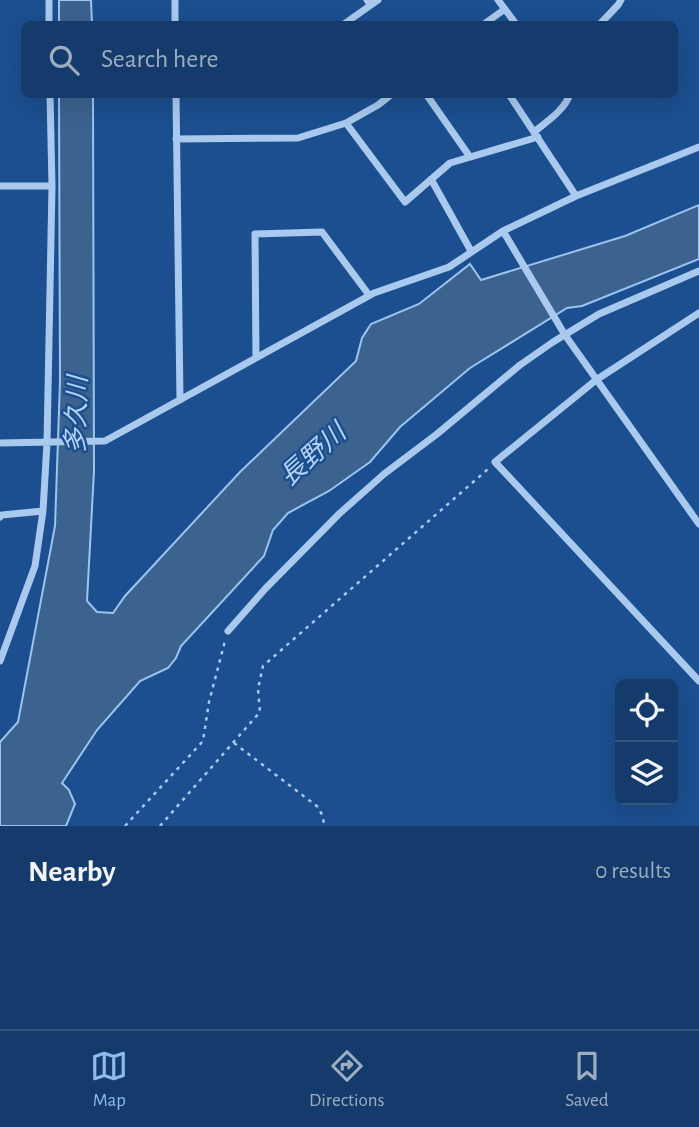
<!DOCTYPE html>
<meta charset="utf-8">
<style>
body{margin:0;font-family:"Alegreya Sans","Noto Sans JP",sans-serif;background:#214673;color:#f1f3f6}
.controls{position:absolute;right:21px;bottom:21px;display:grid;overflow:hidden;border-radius:10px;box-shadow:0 7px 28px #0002}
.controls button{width:63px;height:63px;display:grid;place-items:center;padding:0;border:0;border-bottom:2px solid #33557e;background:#143b6b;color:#f1f3f6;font:35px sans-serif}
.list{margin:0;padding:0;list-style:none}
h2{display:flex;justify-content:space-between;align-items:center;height:91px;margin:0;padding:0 28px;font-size:30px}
h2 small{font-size:23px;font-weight:400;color:#9dadc1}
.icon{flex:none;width:38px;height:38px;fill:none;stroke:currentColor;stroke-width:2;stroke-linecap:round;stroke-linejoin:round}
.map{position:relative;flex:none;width:699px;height:826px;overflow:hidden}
.search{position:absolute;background:#143b6b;box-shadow:0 7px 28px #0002;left:21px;right:21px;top:21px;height:77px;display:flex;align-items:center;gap:18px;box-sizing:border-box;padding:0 24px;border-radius:10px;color:#9dadc1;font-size:26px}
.sheet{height:203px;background:#143b6b}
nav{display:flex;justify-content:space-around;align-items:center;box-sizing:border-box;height:98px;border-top:2px solid #33557e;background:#143b6b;font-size:19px;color:#9dadc1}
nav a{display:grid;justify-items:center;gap:4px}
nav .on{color:#90b9f0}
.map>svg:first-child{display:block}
</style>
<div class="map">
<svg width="699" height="826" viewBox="0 0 699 826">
<rect width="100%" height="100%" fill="#1b4f8f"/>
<path fill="#3c6290" stroke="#9cc4f0" stroke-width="2" d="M 59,0 L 91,0 L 92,24 L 59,24 Z
M 59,95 L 93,95 L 94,471 L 87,601 L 97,612 L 113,613 L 125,596 L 240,472 L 356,361 L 362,338 L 371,324 L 419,304 L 470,264 L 481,280 L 625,236 L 699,205 L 699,259 L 582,306 L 567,308 L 470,368 L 400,427 L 370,462 L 329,491 L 288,513 L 273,530 L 264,556 L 181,646 L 176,658 L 168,668 L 140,681 L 97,730 L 62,783 L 69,790 L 75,804 L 66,826 L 0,826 L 0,742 L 18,722 L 55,526 L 60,381 Z"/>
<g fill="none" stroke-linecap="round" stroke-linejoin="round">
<path stroke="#a9c9ee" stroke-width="2.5" stroke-dasharray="3.5 5" stroke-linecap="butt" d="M 234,743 L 318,807 C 321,813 326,820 322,826
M 125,826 L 203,741 L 209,702 L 225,641
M 160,826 L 260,712 L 258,689 L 263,666 L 488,469"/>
<path stroke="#a9c9ee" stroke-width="7" d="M 49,0 L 49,24
M 175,0 L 175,24
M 367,0 L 371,5 L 378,0
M 498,0 L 516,24
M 344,24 L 371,5
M 484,24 L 505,9
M 600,24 L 618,5 L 621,0
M 176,94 L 180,400
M 426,94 L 470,157
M 512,94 L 510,96 L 576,196
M 346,123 L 405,202 L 450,163 L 538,137
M 534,132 C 547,121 564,111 570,94
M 176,139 L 298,138 L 346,123 L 378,105 L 392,94
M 431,179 L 471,251
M 0,186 L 52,186
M 503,231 L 565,335 L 699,524
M 699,313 L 596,380 L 495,462 L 699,681
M 256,358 L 255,234 L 322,232 L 369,295
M 0,443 L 105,441 L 374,293 L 449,267 L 503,231 L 576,196 L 699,147
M 0,517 L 2,515 L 43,511
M 228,631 L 265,589 L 339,514 L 384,474 L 437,434 L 520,365 L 553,342 L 599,314 L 699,271
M 0,661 L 35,566 L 43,511 L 47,443 L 52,186 L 50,94"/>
</g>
<g text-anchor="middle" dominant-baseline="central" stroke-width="5" stroke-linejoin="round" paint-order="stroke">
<g font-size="26" font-style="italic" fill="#b5d3f5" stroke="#1b4f8f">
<text transform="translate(77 415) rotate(-88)">多久川</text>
<text transform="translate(313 455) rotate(-42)">長野川</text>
</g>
</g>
</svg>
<div class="controls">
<button><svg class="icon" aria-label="locate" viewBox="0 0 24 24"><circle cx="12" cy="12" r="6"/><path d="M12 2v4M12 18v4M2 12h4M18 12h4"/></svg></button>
<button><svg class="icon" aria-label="layers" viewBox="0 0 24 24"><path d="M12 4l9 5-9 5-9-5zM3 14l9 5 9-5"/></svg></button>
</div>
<div class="search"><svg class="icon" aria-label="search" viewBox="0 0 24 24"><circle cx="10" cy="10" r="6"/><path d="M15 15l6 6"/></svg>Search here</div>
</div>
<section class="sheet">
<h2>Nearby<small>0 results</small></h2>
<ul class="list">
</ul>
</section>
<nav>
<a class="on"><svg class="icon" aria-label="map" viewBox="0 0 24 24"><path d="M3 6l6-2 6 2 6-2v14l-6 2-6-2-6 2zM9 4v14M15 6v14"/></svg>Map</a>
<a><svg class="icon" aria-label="directions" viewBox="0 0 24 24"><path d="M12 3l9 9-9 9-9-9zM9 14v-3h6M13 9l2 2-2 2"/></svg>Directions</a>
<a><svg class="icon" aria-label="saved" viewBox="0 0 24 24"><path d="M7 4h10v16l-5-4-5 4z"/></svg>Saved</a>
</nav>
